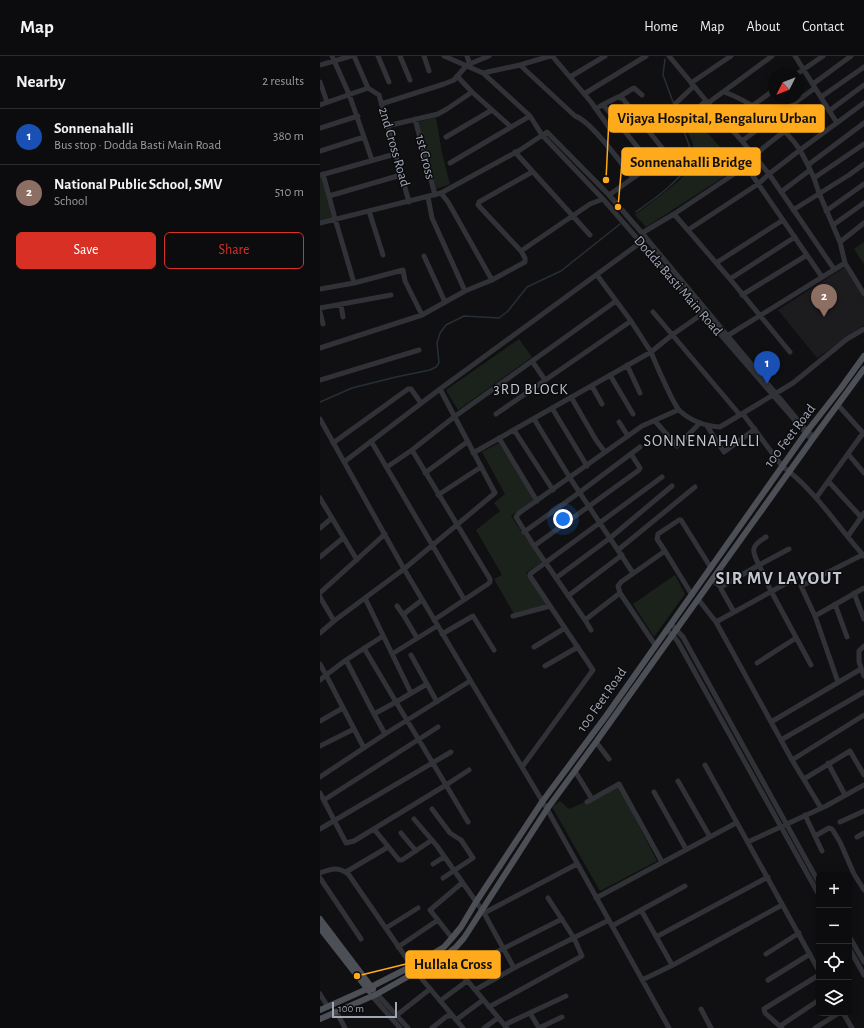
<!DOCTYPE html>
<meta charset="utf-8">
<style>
body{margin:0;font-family:"Alegreya Sans",sans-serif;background:#1a1a1c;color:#f1f3f6}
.controls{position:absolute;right:12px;bottom:12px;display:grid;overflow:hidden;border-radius:6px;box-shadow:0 2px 10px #0003}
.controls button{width:36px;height:36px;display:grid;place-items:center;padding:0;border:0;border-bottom:1px solid #2c2c2e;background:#0c0c0e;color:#f1f3f6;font:20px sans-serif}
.compass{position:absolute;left:448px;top:12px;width:36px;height:36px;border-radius:50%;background:#0c0c0e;box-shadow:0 2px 10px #0003;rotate:228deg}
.scale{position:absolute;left:12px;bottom:10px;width:65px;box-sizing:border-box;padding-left:4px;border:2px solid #a0a7b4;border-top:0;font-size:11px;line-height:14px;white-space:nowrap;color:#a0a7b4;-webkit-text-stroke:3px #0b0b0d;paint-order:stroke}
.you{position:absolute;left:243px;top:463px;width:14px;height:14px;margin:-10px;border:3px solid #fff;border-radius:50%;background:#1a73e8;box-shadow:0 0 0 6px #1a73e833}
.badge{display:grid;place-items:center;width:26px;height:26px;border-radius:50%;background:#d93025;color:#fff;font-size:13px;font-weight:700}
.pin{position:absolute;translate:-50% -33px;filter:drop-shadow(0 1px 2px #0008)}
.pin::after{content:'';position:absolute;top:21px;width:14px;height:12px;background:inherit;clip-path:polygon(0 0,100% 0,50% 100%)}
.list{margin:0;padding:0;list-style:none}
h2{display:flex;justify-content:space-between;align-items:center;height:52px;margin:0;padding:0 16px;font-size:17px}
h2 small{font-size:13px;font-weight:400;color:#9a9b9e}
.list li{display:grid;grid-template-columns:26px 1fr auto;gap:12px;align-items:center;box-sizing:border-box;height:56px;padding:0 16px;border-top:1px solid #2c2c2e}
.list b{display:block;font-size:15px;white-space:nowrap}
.list p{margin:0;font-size:13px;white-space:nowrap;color:#9a9b9e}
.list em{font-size:13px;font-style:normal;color:#9a9b9e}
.actions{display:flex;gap:8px;padding:12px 16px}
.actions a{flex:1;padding:9px 0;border:1px solid #d93025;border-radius:6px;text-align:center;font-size:14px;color:#d93025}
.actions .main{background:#d93025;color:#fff}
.icon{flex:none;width:22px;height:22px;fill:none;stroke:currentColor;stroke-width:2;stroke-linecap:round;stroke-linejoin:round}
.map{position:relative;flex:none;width:544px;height:972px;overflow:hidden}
header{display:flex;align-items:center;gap:24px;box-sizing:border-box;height:56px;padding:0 20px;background:#0c0c0e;border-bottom:1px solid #2c2c2e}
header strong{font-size:19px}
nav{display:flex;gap:22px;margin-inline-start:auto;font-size:14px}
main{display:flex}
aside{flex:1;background:#0c0c0e}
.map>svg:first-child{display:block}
</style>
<header>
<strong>Map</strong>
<nav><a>Home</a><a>Map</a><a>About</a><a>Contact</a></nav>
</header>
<main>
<aside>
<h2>Nearby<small>2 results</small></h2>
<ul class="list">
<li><span class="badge" style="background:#1a4fb4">1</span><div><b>Sonnenahalli</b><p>Bus stop · Dodda Basti Main Road</p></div><em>380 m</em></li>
<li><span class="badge" style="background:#8d6e63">2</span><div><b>National Public School, SMV</b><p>School</p></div><em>510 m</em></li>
</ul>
<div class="actions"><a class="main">Save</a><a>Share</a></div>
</aside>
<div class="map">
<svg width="544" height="972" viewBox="0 0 544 972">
<rect width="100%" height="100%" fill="#101012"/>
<path fill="#1c1c1f" d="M 525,211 L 544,243 L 544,269 L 497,302 L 458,254 Z"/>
<path fill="#1a221b" d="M 116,61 L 122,97 L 130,128 L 116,133 L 98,66 Z
M 378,67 L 419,111 L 326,171 L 315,159 C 325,151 335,144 345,136 C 367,119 384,104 367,75 Z
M 0,122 L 2,122 L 12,162 L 0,165 Z
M 544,186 L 544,208 L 534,193 Z
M 199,283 L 212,301 L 138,354 L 126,334 Z
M 179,387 L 214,443 L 191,460 L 222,506 L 206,517 L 228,549 L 194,558 L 174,523 L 182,519 L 156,474 L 180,455 L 174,447 L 185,438 L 162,396 Z
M 355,519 L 365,538 L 334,581 L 313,548 Z
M 299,731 L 337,805 L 280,835 L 232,751 L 240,745 L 249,753 Z"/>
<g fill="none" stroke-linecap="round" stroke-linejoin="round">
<path stroke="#262f36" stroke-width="1.5" d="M 316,156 C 337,141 357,127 372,105 L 369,89 L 343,19 L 345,3
M 0,346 L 32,332 L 76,321 L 110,314 L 116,311 L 119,307 L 117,287 L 120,277 L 126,269 L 144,260 L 179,262 L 188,255 L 207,231 L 241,215 L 300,168"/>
<path stroke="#313237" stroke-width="5" d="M 12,0 L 29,38 L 52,104
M 34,0 L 48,32
M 58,0 L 69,26
M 80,0 L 90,24
M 104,0 L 109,15
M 124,0 L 163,17 L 210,60 L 222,79 L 283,143 L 492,384
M 147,0 L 150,9
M 349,0 L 388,47 L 452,0
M 475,0 L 517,67
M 0,9 L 31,0
M 200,9 L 230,0 L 233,1 L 271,46 L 291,74
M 163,17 L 200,9 L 255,60 C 271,65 301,107 312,121
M 477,18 L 503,0
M 137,20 L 152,36 L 191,71
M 250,21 L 285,0
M 0,26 L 7,46
M 371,27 L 411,0
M 493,28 L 531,0
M 404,36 C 431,45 464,70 480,94 C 485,103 490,113 494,122
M 264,38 L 326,0
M 299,41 L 312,33 L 314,32 L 322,39
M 501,41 L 544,11
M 356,47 L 374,30
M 388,47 L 422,85 L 449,118 L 514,213
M 61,48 L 124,28 L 134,24 L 147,9 L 169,0
M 0,49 L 48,32 L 59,39 L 89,146
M 282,49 L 298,41 L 303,43 L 347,98 L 289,139
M 276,53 L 282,49 L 285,51 L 332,109
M 509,55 L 544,29
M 366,62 L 386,45
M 95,63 L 115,139
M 407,68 L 454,34
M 67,70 L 118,58 L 127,53 L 152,36
M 0,72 L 38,60
M 126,81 L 172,54
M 422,85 L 495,32
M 544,88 L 494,122 L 499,137 L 520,186 L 525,207 L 544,238
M 0,95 L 44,81
M 195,96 L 270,179
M 130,107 L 210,60
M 488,109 L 544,67
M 426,110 C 445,85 480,66 506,49
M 3,118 L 14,159 L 34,227
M 1,119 L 75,98
M 461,136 L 490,114
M 121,137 L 128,146 L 172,224
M 9,140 L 81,119
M 108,141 L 112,162 L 145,235
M 473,154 L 529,119 L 544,108
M 49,155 L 63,199
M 506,155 L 544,128
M 0,167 L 121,137 L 200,94 L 227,76 L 289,139 L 322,177 L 487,375 L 494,381
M 513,169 L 544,147
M 368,174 L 438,128 L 449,118 L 480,94 L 544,47
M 322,177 L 354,158
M 520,186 L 544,167
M 201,195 L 270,148 L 283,143
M 104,200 L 125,246
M 396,207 L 463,164
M 277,219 L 311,265 L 331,296 L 352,279 L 385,256
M 410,223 L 475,181
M 0,233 L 34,227 L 83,214 L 85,225 L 102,259
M 422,239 L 487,199
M 21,249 L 23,261
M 0,252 L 71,239
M 0,256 L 3,268
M 333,256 L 420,359
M 407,280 L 525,207
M 0,292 L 102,259 L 145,235 L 172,224 L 205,206 L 205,202 L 201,195 L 158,149 L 159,146 L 212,116
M 470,296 L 410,223 L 354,158 L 426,110 L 502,221
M 212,305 L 225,324
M 307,309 L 320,337
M 290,319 L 313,358
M 0,324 L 99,294
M 272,330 L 282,348
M 120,333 L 175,437 L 84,513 L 227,753 L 349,972
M 251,341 L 276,384 L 285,396
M 518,349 L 544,378
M 232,352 L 267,410
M 176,358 L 311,265
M 423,358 L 462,410 C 495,434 517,470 544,500
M 0,363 L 84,513 L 14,565 L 0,577
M 214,363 L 250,422 L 313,517
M 335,365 L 357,390 L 380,367
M 299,366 L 308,380
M 387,370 L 404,396 L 435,373
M 194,374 L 233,434
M 179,382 L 217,445
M 51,385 L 144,543
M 13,387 L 88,333 L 91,333 L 101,347
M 92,394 L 170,523 L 170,526 L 168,528 L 114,564
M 153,397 L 331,296 C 335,306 354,350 360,355 C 371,365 385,370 400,371 L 473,327 L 527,283 L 544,273
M 528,398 L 544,417
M 24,406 L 120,333 L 324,184
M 67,411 L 92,394 L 134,361 L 296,245
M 105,417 L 147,386
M 509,426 L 541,461
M 118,439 L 161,411
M 0,442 L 37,504
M 496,442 L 543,377
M 0,472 L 12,462
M 204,476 L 260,436 L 320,391
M 528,480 L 544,457
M 214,490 L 319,414 L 320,412 L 311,398
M 469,493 L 439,509 L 451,535 L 491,609
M 298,494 L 375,431
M 345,495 L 337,483 L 338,478 L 359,464 L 361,464 L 391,512
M 0,501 L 23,482
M 236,522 L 290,482 L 352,430
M 396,527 L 401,531
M 0,537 L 65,478
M 300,537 L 265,564 L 214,490 L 196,461 L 199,457 L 322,370 L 358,354
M 534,537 L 544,563
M 248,540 L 302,499
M 0,541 L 14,565
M 45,542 L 91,637
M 378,543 L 396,566 L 472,704 L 501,752
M 515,548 L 527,581
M 77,550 L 84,560
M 414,556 L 401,533 L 401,531 L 439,509 C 431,494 431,490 446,481
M 193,560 L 230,550
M 495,560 L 544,532
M 265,564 L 271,574
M 396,566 L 476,522
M 351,568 L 363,581 L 499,827
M 346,574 L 353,579 L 358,586 L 499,839
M 122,578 L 153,560 L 174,594
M 97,582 L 84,560 L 85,557 L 102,544
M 335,589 L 300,537 L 298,530 L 301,526 L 345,495 L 372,539
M 544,590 L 539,595 L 539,606 L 544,620
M 214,591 L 245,572
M 44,592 L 76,646 L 107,628
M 72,598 L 117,570
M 91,599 L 117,646
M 26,604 L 63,580
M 437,607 L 476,582
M 0,608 L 6,619 L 26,604 L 54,658 L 76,646 L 126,729 L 34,785 L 26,787 L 0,737
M 225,610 L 258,591
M 0,624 L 6,619 L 44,692
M 518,626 L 495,560 L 481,530 L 542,499
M 54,658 L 65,678
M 0,665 L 23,652
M 451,666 L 541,613
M 461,684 L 544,636
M 276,686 L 289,703
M 0,690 L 34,673
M 472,704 L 544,659
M 508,707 L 525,739
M 385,709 L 499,915
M 202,711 L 273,614 L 210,520 L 210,518 L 342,421
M 255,715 L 272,743
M 0,721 L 65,678 L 150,625
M 484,723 L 530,695 L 544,719
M 358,725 L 390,781
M 334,736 L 366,793
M 4,744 L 118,671
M 267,746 L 299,728 L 342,806
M 112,753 L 130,777 L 141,784 L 153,802 L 123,822
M 485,759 L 502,795
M 94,763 L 117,790 L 164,857 L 257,808
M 148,766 L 126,729 L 149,714
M 520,766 L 544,755
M 0,773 L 131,696
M 54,773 L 79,804 L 82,804 L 112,784
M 81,777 L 96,795
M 495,780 L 509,772 L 512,773 L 520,786 L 534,818 L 544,834
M 537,781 L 544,777
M 428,786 L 506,750 L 544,729
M 113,808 L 124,801
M 26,816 L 68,791
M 0,817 C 11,813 19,810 29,819 L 96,916 L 143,972
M 0,822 L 41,883
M 276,842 L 416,767
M 321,854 L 351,907 L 353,909 L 462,849
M 164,857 L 194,912
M 292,870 L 365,830
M 66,872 L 98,852
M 529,880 L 544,906
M 336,881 L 448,821
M 132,882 L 110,854 L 142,827
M 78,891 L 118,864
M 529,892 L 544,919
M 446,898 L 479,877
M 126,899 L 187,972
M 139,915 L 242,863
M 322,924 L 353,909
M 448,924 L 490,898
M 155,934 L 194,912 L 289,864
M 0,938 L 8,951
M 57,938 L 88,972
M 52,940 L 80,972
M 120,945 L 147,925
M 169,951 L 262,900 L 254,882 L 228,842
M 381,953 L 391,972
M 16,955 L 25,972
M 210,957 L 219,972
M 523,957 L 532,972
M 77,959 L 110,933
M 136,964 L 163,944
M 184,969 L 246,940
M 460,970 L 499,944
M 112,972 L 127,960 L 133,960
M 164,972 L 178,962
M 219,972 L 242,961
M 462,972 L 445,957 L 444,953 L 499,919
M 495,972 L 519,957"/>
<path stroke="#4d4f56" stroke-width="6" d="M 0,863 L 53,933
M 0,872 L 49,935
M 0,954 L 47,933 L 92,910 L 124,891 L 132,882 L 141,871 L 156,846 L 222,746 L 286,660 L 485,378 L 521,332 L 544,300
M 0,963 L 57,938 L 96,916 L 126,899 L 136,891 L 144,882 L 227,753 L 276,686 L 494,381 L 544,313"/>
</g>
<g text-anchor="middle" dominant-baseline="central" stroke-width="3" stroke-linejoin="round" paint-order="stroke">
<g font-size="14" fill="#a0a7b4" stroke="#0b0b0d">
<text transform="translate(74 91) rotate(74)">2nd Cross Road</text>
<text transform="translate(105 101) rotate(76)">1st Cross</text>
<text transform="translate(358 230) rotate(49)">Dodda Basti Main Road</text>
<text transform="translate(470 380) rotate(-53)">100 Feet Road</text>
<text transform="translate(282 644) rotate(-55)">100 Feet Road</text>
</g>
<g font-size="15" letter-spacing="1" fill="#c1c6d0" stroke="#0b0b0d">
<text x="211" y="333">3RD BLOCK</text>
</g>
<g font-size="16" letter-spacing="1" fill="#c1c6d0" stroke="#0b0b0d">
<text x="382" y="385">SONNENAHALLI</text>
</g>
<g font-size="18" font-weight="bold" letter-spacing="1" fill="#c1c6d0" stroke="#0b0b0d">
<text x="459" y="523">SIR MV LAYOUT</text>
</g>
</g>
<path fill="none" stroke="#ffaa1b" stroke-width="1.5" d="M286 124L289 62M298 151L302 106M37 920L86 908"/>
<g fill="#ffaa1b" stroke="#0b0b0d" stroke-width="1.5">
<circle cx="286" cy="124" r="4"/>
<circle cx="298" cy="151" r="4"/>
<circle cx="37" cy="920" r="4"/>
</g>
<g fill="#ffaa1b" stroke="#ffaa1b" stroke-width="1.5">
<rect x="289" y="49" width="215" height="27" rx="4"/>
<rect x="302" y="92" width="138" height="27" rx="4"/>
<rect x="86" y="895" width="94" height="27" rx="4"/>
</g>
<g font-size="15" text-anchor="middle" font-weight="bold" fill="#111">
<text x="397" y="67">Vijaya Hospital, Bengaluru Urban</text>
<text x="371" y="111">Sonnenahalli Bridge</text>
<text x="133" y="913">Hullala Cross</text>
</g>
</svg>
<div class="controls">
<button>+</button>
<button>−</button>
<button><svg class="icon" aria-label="locate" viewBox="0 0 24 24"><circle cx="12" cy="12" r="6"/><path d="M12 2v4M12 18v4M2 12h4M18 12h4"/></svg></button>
<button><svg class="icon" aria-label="layers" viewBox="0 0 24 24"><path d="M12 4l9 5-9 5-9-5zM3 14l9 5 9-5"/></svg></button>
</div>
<svg class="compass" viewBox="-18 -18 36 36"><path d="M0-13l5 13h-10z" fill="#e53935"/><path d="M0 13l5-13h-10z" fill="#9a9b9e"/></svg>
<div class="scale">100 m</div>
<div class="you"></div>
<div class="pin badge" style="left:447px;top:328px;background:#1a4fb4">1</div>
<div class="pin badge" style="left:504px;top:261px;background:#8d6e63">2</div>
</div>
</main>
